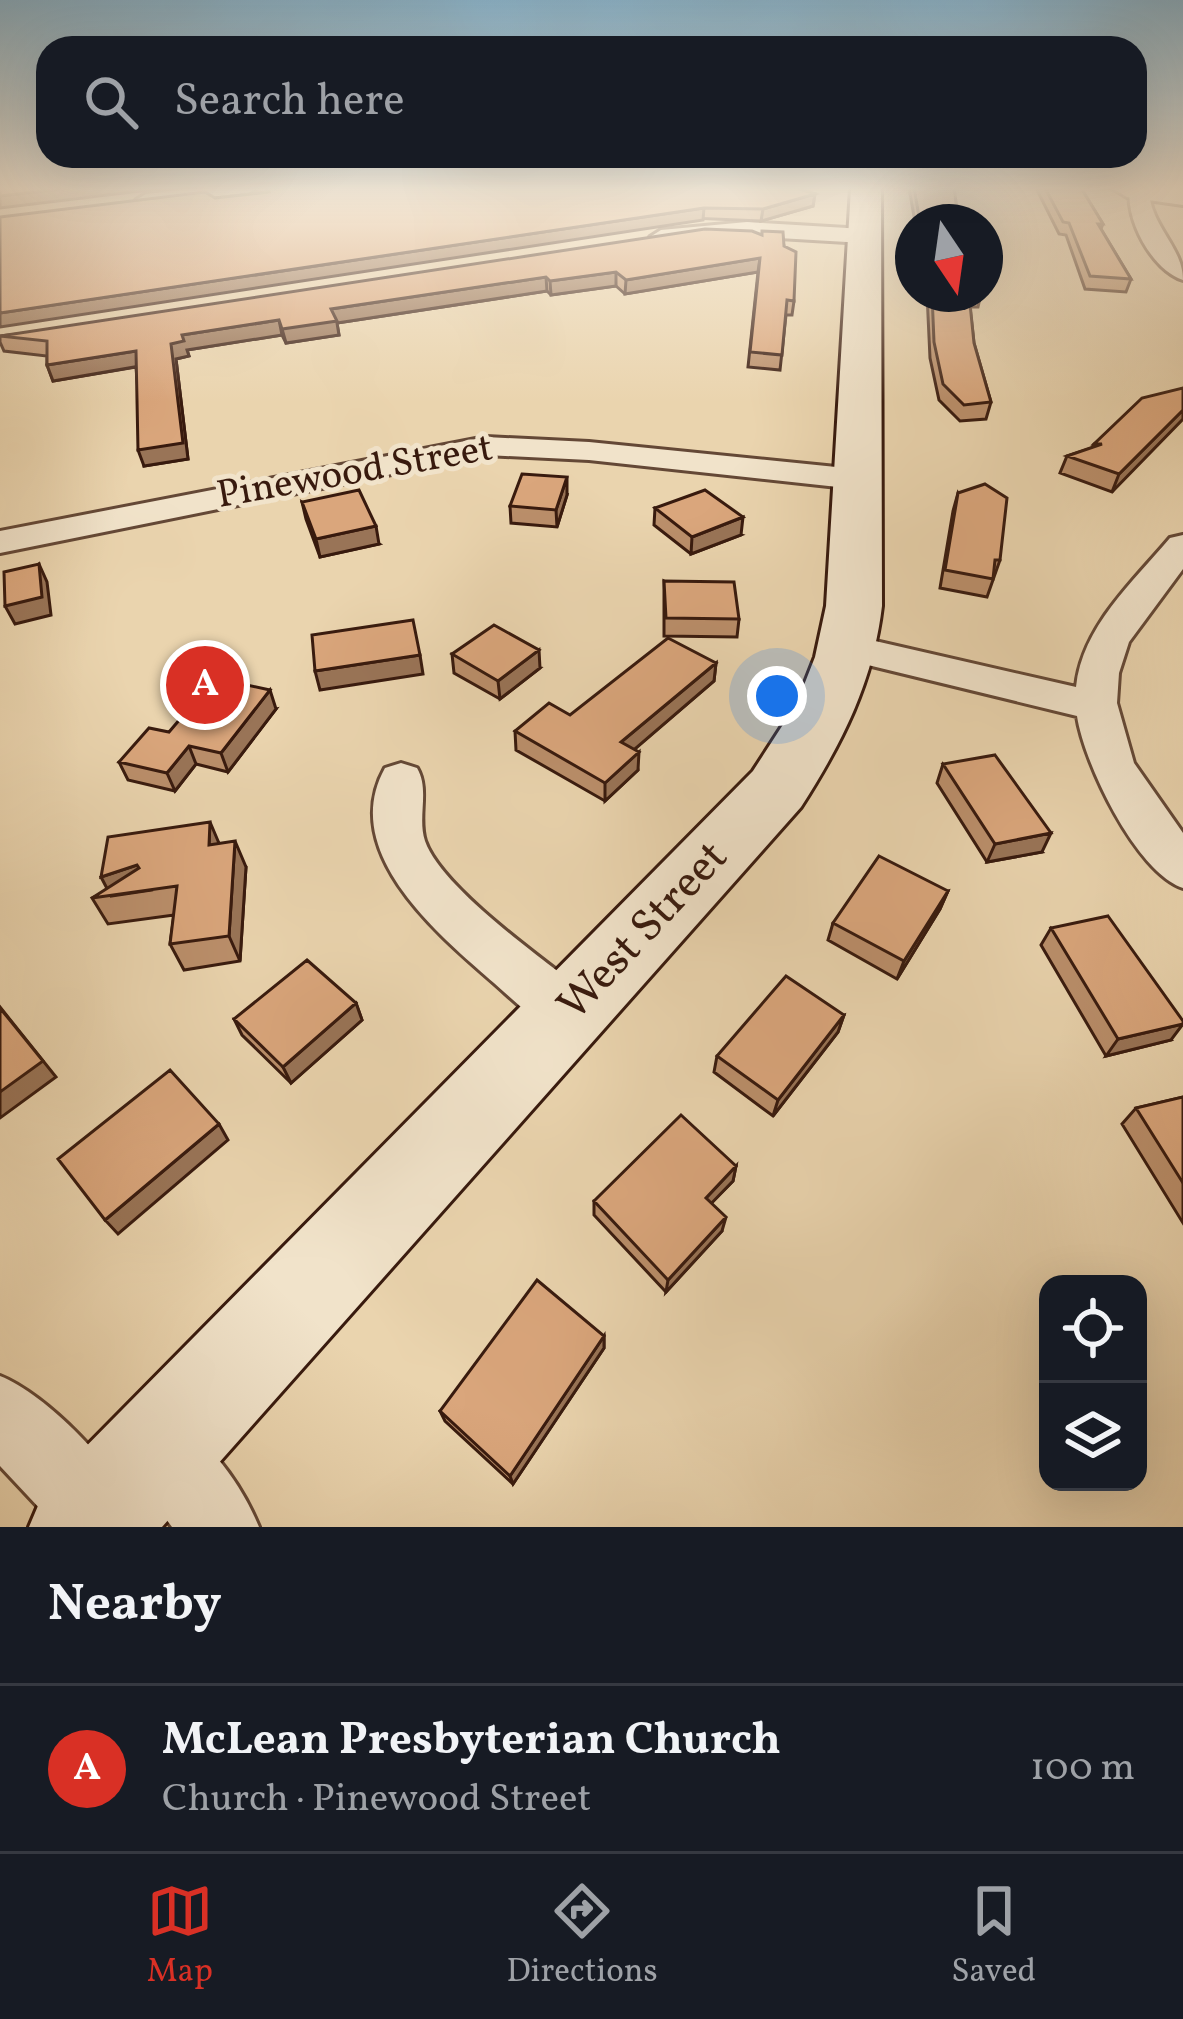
<!DOCTYPE html>
<meta charset="utf-8">
<style>
body{margin:0;font-family:Vollkorn,serif;background:#242831;color:#f1f3f6}
.controls{position:absolute;right:36px;bottom:36px;display:grid;overflow:hidden;border-radius:24px;box-shadow:0 12px 48px #0002}
.controls button{width:108px;height:108px;display:grid;place-items:center;padding:0;border:0;border-bottom:3px solid #363941;background:#171b24;color:#f1f3f6;font:60px sans-serif}
.compass{position:absolute;left:895px;top:204px;width:108px;height:108px;border-radius:50%;background:#171b24;box-shadow:0 12px 48px #0002;rotate:167deg}
.you{position:absolute;left:777px;top:696px;width:42px;height:42px;margin:-30px;border:9px solid #fff;border-radius:50%;background:#1a73e8;box-shadow:0 0 0 18px #1a73e833}
.badge{display:grid;place-items:center;width:78px;height:78px;border-radius:50%;background:#d93025;color:#fff;font-size:39px;font-weight:700}
.pin{position:absolute;translate:-50% -50%;border:6px solid #fff;box-shadow:0 3px 12px #0006}
.list{margin:0;padding:0;list-style:none}
h2{display:flex;justify-content:space-between;align-items:center;height:156px;margin:0;padding:0 48px;font-size:51px}
h2 small{font-size:39px;font-weight:400;color:#9ea1a6}
.list li{display:grid;grid-template-columns:78px 1fr auto;gap:36px;align-items:center;box-sizing:border-box;height:168px;padding:0 48px;border-top:3px solid #363941}
.list b{display:block;font-size:45px;white-space:nowrap}
.list p{margin:0;font-size:39px;white-space:nowrap;color:#9ea1a6}
.list em{font-size:39px;font-style:normal;color:#9ea1a6}
.icon{flex:none;width:66px;height:66px;fill:none;stroke:currentColor;stroke-width:2;stroke-linecap:round;stroke-linejoin:round}
.map{position:relative;flex:none;width:1183px;height:1527px;overflow:hidden}
.search{position:absolute;background:#171b24;box-shadow:0 12px 48px #0002;left:36px;right:36px;top:36px;height:132px;display:flex;align-items:center;gap:30px;box-sizing:border-box;padding:0 42px;border-radius:36px;color:#9ea1a6;font-size:45px}
.sheet{height:324px;background:#171b24}
nav{display:flex;justify-content:space-around;align-items:center;box-sizing:border-box;height:168px;border-top:3px solid #363941;background:#171b24;font-size:33px;color:#9ea1a6}
nav a{display:grid;justify-items:center;gap:6px}
nav .on{color:#d93025}
.map>svg:first-child{display:block}
</style>
<div class="map">
<svg width="1183" height="1527" viewBox="0 0 1183 1527">
<rect width="100%" height="100%" fill="#ead4ae"/>
<filter id="stains"><feTurbulence type="fractalNoise" baseFrequency=".00167" numOctaves="4"/><feColorMatrix values="0 0 0 0 .2 0 0 0 0 .09 0 0 0 0 .02 0 0 0 .5 -.17"/></filter>
<radialGradient id="worn" r=".72"><stop offset=".6" stop-color="#630" stop-opacity="0"/><stop offset="1" stop-color="#630" stop-opacity=".3"/></radialGradient>
<g fill="none" stroke-linecap="round" stroke-linejoin="round">
<defs>
<path id="street" d="M 197,188 L 257,188 L 247,194 L 146,206 L 136,200 L 146,194 Z
M 1130,188 L 1149,190 C 1150,226 1183,247 1183,280 C 1152,270 1125,219 1130,188 Z
M 747,222 L 864,229 L 875,236 L 864,243 L 747,236 L 661,244 L 650,237 L 661,230 Z
M 486,437 L 589,442 L 856,469 L 872,479 L 856,489 L 589,460 L 486,455 L 0,553 L 0,531 Z
M 1183,535 L 1183,569 L 1129,642 L 1119,673 L 1117,703 L 1134,763 L 1183,833 L 1183,888 C 1136,872 1084,763 1077,716 L 835,657 L 829,648 L 835,639 L 849,635 L 1076,687 C 1082,627 1133,582 1170,538 Z
M 401,763 L 417,768 C 430,790 417,817 425,841 C 442,889 547,962 589,995 L 597,1013 L 589,1031 L 569,1038 C 540,1027 518,1004 494,983 C 439,935 338,852 385,768 Z
M 0,1376 C 46,1394 118,1468 137,1514 L 131,1527 L 57,1527 L 0,1466 Z
M 159,1412 C 203,1430 241,1483 259,1527 L 172,1527 L 133,1475 L 122,1449 L 133,1423 Z"/>
<path id="secondary" d="M 851,188 L 881,188 L 882,606 C 873,682 842,743 801,807 L 162,1527 L 29,1527 L 46,1487 L 753,771 L 797,703 L 815,657 L 826,606 Z
M 1112,188 L 1183,188 L 1183,205 L 1127,197 Z"/>
</defs>
<use href="#street" stroke="#644836" stroke-width="6"/>
<use href="#secondary" stroke="#381a0e" stroke-width="6"/>
<use href="#street" fill="#f1e3ca" fill-rule="evenodd"/>
<use href="#secondary" fill="#f1e3ca" fill-rule="evenodd"/>
</g>
<path fill="#bb8f6b" stroke="#381a0e" stroke-width="3" d="M 265,188 L 797,188 L 815,194 L 813,206 L 761,221 L 215,198 L 267,192 Z
M 909,188 L 954,188 L 957,210 L 954,222 L 915,222 Z
M 1036,188 L 1081,188 L 1103,224 L 1101,229 L 1131,279 L 1126,292 L 1085,289 L 1066,235 L 1059,234 Z
M 784,246 L 794,301 L 792,315 L 786,315 L 780,370 L 748,367 L 758,272 L 625,294 L 616,286 L 551,295 L 547,291 L 337,323 L 339,335 L 286,343 L 282,335 L 187,350 L 189,356 L 176,359 L 188,459 L 144,466 L 136,367 L 53,381 L 47,365 L 47,356 L 4,351 L 0,342 L 0,336 Z
M 927,294 L 981,294 L 978,307 L 970,307 L 974,343 L 991,402 L 986,419 L 960,421 L 939,400 L 930,358 Z
M 1183,388 L 1112,492 L 1060,473 L 1067,456 L 1092,448 L 1094,444 Z
M 958,493 L 1000,560 L 987,597 L 940,588 L 953,511 Z
M 567,495 L 557,527 L 511,523 L 510,506 Z
M 302,502 L 379,544 L 320,557 L 306,519 Z
M 655,508 L 741,535 L 691,554 L 654,525 Z
M 664,581 L 739,619 L 737,637 L 664,636 Z
M 452,654 L 540,668 L 500,699 L 454,673 Z
M 716,663 L 714,681 L 634,749 L 638,770 L 605,801 L 516,750 L 515,731 L 570,715 Z
M 276,709 L 228,772 L 196,764 L 175,791 L 128,780 L 119,762 L 169,732 Z
M 943,764 L 1042,852 L 987,862 L 937,783 Z
M 219,843 L 246,867 L 240,961 L 184,970 L 170,944 L 174,915 L 108,924 L 92,898 Z
M 948,891 L 940,909 L 897,979 L 828,940 L 833,923 Z
M 1051,928 L 1171,1040 L 1106,1056 L 1041,945 Z
M 356,1003 L 362,1020 L 291,1083 L 242,1035 L 234,1019 Z
M 844,1015 L 838,1032 L 773,1116 L 714,1072 L 717,1056 Z
M 1183,1097 L 1183,1223 L 1122,1124 L 1136,1108 Z
M 736,1166 L 733,1181 L 711,1203 L 722,1231 L 666,1292 L 594,1215 L 594,1201 Z
M 604,1336 L 604,1348 L 513,1484 L 445,1421 L 440,1411 Z"/>
<path fill="#997457" stroke="#381a0e" stroke-width="3" d="M 70,188 L 165,188 L 0,208 L 0,196 Z
M 815,194 L 813,206 L 761,221 L 763,209 Z
M 704,208 L 703,220 L 0,327 L 0,313 Z
M 760,258 L 758,272 L 625,294 L 626,280 Z
M 616,272 L 616,286 L 551,295 L 550,281 Z
M 546,277 L 547,291 L 337,323 L 339,335 L 286,343 L 282,329 L 331,309 Z
M 279,320 L 282,335 L 187,350 L 189,356 L 176,359 L 188,459 L 144,466 L 138,450 L 171,344 L 182,335 Z
M 136,351 L 140,366 L 53,381 L 47,365 Z
M 1183,410 L 1183,419 L 1112,492 L 1119,474 Z
M 567,477 L 567,495 L 557,527 L 556,510 Z
M 743,517 L 741,535 L 691,554 L 692,537 Z
M 376,526 L 379,544 L 320,557 L 316,539 Z
M 39,564 L 47,582 L 51,615 L 15,624 L 5,606 Z
M 539,650 L 540,668 L 500,699 L 498,681 Z
M 420,655 L 423,674 L 320,690 L 315,671 Z
M 716,663 L 714,681 L 621,761 L 621,742 Z
M 270,690 L 276,709 L 228,772 L 221,753 Z
M 189,746 L 196,764 L 175,791 L 167,773 Z
M 639,752 L 638,770 L 605,801 L 605,783 Z
M 210,822 L 221,848 L 209,845 Z
M 1051,833 L 1042,852 L 987,862 L 995,844 Z
M 235,841 L 246,867 L 240,961 L 229,936 Z
M 137,865 L 151,890 L 111,896 L 101,877 Z
M 948,891 L 940,909 L 897,979 L 904,961 Z
M 356,1003 L 362,1020 L 291,1083 L 283,1067 Z
M 0,1007 L 56,1077 L 0,1118 Z
M 844,1015 L 838,1032 L 773,1116 L 778,1100 Z
M 1183,1024 L 1171,1040 L 1106,1056 L 1118,1039 Z
M 219,1124 L 228,1140 L 118,1234 L 105,1220 Z
M 736,1166 L 733,1181 L 703,1212 L 706,1198 Z
M 726,1217 L 722,1231 L 666,1292 L 668,1280 Z
M 604,1336 L 604,1348 L 513,1484 L 510,1476 Z"/>
<path fill="#daa67c" stroke="#381a0e" stroke-width="3" d="M 0,188 L 70,188 L 0,196 Z
M 267,188 L 797,188 L 815,194 L 763,209 L 704,208 L 0,313 L 0,217 L 205,192 L 215,198 L 269,192 Z
M 914,188 L 954,188 L 957,210 L 942,209 L 948,222 L 920,222 Z
M 1045,188 L 1081,188 L 1103,224 L 1098,224 L 1131,279 L 1090,276 L 1069,223 L 1063,222 Z
M 705,229 L 752,231 L 762,235 L 762,231 L 783,232 L 784,246 L 796,252 L 794,301 L 787,300 L 782,355 L 750,352 L 760,258 L 626,280 L 616,272 L 550,281 L 546,277 L 331,309 L 337,321 L 282,329 L 279,320 L 182,335 L 184,341 L 171,344 L 183,443 L 138,450 L 136,351 L 47,365 L 47,341 L 0,336 Z
M 932,294 L 969,294 L 974,343 L 991,402 L 964,405 L 943,384 L 934,342 Z
M 1183,388 L 1183,410 L 1119,474 L 1067,456 L 1102,444 L 1094,444 L 1142,398 Z
M 522,474 L 567,477 L 556,510 L 510,506 Z
M 985,484 L 1007,498 L 1000,560 L 995,560 L 993,579 L 945,570 L 958,493 Z
M 359,490 L 376,526 L 316,539 L 302,502 Z
M 705,490 L 743,517 L 692,537 L 655,508 Z
M 39,564 L 42,597 L 5,606 L 4,572 Z
M 664,581 L 734,582 L 739,619 L 666,618 Z
M 413,620 L 420,655 L 315,671 L 312,635 Z
M 494,625 L 539,650 L 498,681 L 452,654 Z
M 668,638 L 716,663 L 621,742 L 639,752 L 605,783 L 515,731 L 549,703 L 570,715 Z
M 215,678 L 270,690 L 221,753 L 189,746 L 167,773 L 119,762 L 149,728 L 169,732 Z
M 995,755 L 1051,833 L 995,844 L 943,764 Z
M 210,822 L 209,845 L 235,841 L 229,936 L 170,944 L 177,886 L 92,898 L 139,868 L 137,865 L 101,877 L 108,837 Z
M 879,856 L 948,891 L 904,961 L 833,923 Z
M 1108,916 L 1183,1021 L 1183,1024 L 1118,1039 L 1051,928 Z
M 307,960 L 356,1003 L 283,1067 L 234,1019 Z
M 786,976 L 844,1015 L 778,1100 L 717,1056 Z
M 0,1008 L 43,1061 L 0,1092 Z
M 170,1070 L 219,1124 L 105,1220 L 58,1159 Z
M 1183,1097 L 1183,1183 L 1136,1108 Z
M 681,1115 L 736,1166 L 706,1198 L 726,1217 L 668,1280 L 594,1201 Z
M 537,1280 L 604,1336 L 510,1476 L 440,1411 Z"/>
<linearGradient id="sky" x2="0" y2="1"><stop stop-color="#88b6d1"/><stop offset="0.47" stop-color="#f6ecdb"/><stop offset="1" stop-color="#f6ecdb" stop-opacity="0"/></linearGradient>
<rect width="1183" height="402" fill="url(#sky)"/>
<g text-anchor="middle" dominant-baseline="central" stroke-width="10" stroke-linejoin="round" paint-order="stroke">
<g font-size="39" fill="#381a0e" stroke="#f1e3ca">
<text transform="translate(355 473) rotate(-10)">Pinewood Street</text>
</g>
<g font-size="45" fill="#381a0e" stroke="#f1e3ca">
<text transform="translate(644 932) rotate(-47)">West Street</text>
</g>
</g>
<rect width="100%" height="100%" filter="url(#stains)"/>
<rect width="100%" height="100%" fill="url(#worn)"/>
</svg>
<div class="controls">
<button><svg class="icon" aria-label="locate" viewBox="0 0 24 24"><circle cx="12" cy="12" r="6"/><path d="M12 2v4M12 18v4M2 12h4M18 12h4"/></svg></button>
<button><svg class="icon" aria-label="layers" viewBox="0 0 24 24"><path d="M12 4l9 5-9 5-9-5zM3 14l9 5 9-5"/></svg></button>
</div>
<svg class="compass" viewBox="-18 -18 36 36"><path d="M0-13l5 13h-10z" fill="#e53935"/><path d="M0 13l5-13h-10z" fill="#9ea1a6"/></svg>
<div class="you"></div>
<div class="pin badge" style="left:205px;top:685px">A</div>
<div class="search"><svg class="icon" aria-label="search" viewBox="0 0 24 24"><circle cx="10" cy="10" r="6"/><path d="M15 15l6 6"/></svg>Search here</div>
</div>
<section class="sheet">
<h2>Nearby<small></small></h2>
<ul class="list">
<li><span class="badge">A</span><div><b>McLean Presbyterian Church</b><p>Church · Pinewood Street</p></div><em>100 m</em></li>
</ul>
</section>
<nav>
<a class="on"><svg class="icon" aria-label="map" viewBox="0 0 24 24"><path d="M3 6l6-2 6 2 6-2v14l-6 2-6-2-6 2zM9 4v14M15 6v14"/></svg>Map</a>
<a><svg class="icon" aria-label="directions" viewBox="0 0 24 24"><path d="M12 3l9 9-9 9-9-9zM9 14v-3h6M13 9l2 2-2 2"/></svg>Directions</a>
<a><svg class="icon" aria-label="saved" viewBox="0 0 24 24"><path d="M7 4h10v16l-5-4-5 4z"/></svg>Saved</a>
</nav>
